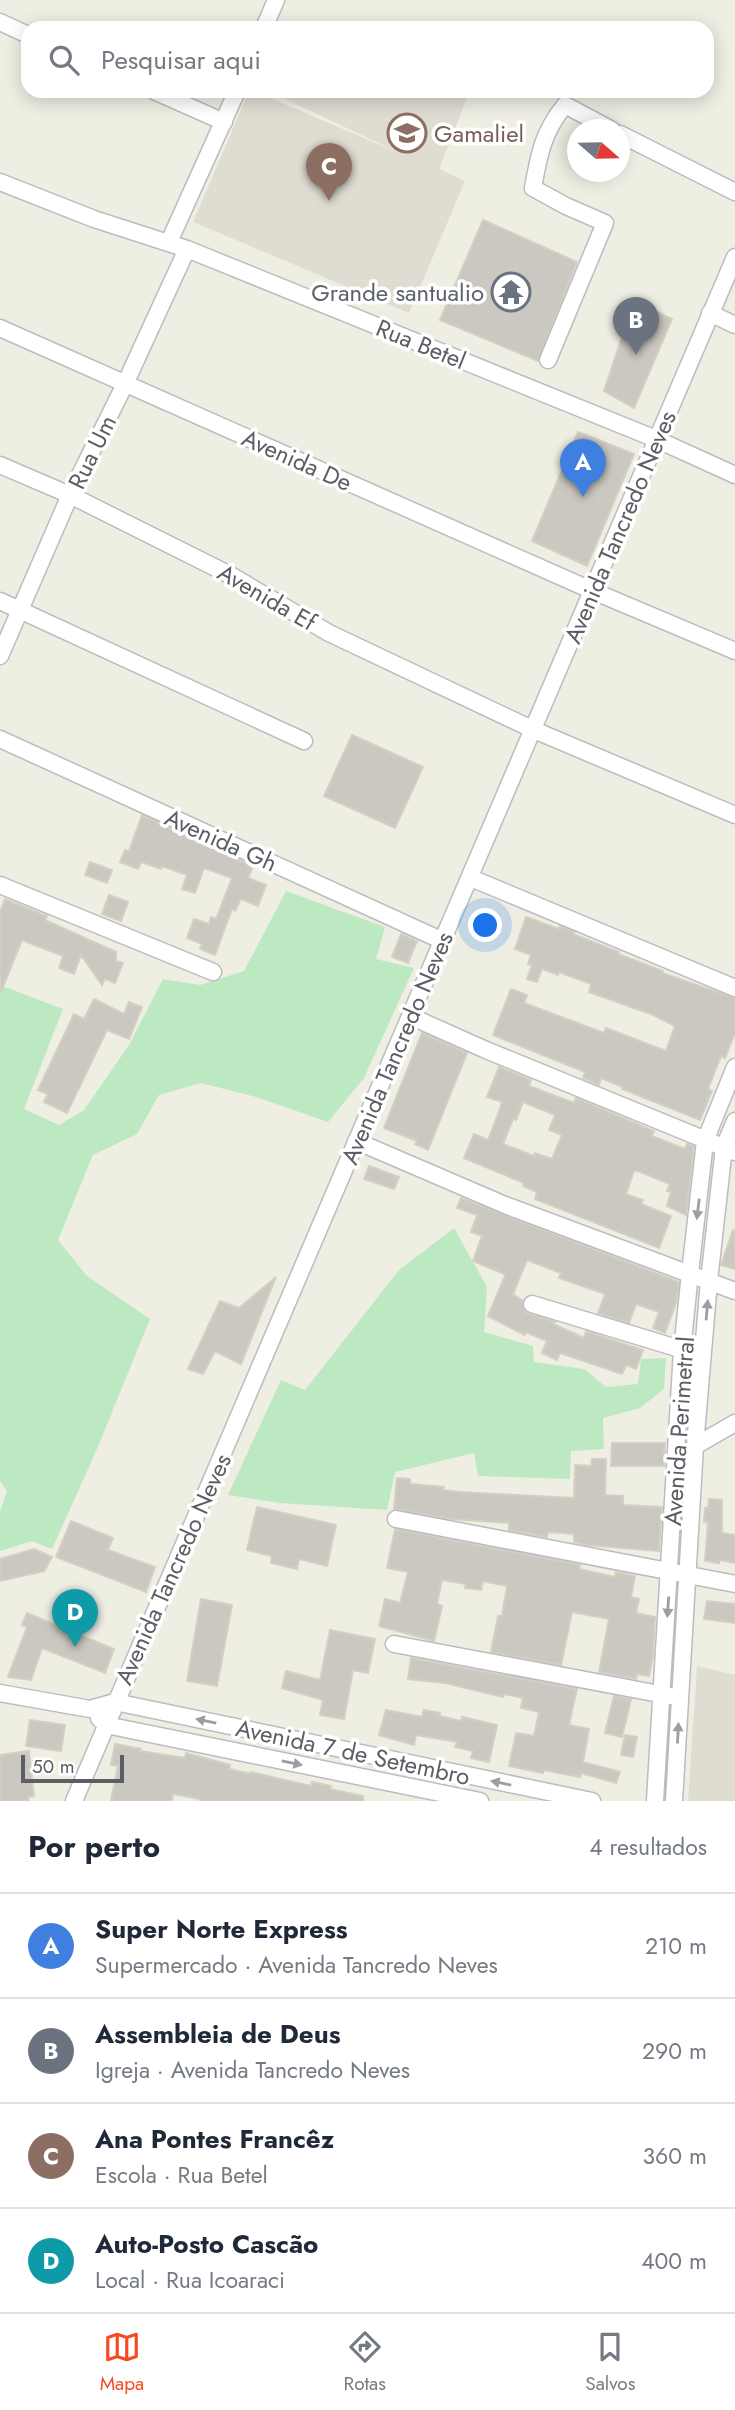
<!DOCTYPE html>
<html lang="pt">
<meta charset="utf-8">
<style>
body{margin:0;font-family:Jost,sans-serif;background:#f2f2f3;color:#1f2937}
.compass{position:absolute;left:567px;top:119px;width:63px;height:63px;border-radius:50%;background:#fff;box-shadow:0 4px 18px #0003;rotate:110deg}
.scale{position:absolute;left:21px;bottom:18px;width:103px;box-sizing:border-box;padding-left:7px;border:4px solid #5b5e65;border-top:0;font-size:19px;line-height:24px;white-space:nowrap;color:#5b5e65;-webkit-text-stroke:5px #fff;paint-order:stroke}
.you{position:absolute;left:486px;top:926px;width:24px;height:24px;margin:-18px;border:5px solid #fff;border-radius:50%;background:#1a73e8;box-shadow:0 0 0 10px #1a73e833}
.badge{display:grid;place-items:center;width:46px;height:46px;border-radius:50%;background:#f64a22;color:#fff;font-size:23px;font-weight:700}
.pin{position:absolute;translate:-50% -58px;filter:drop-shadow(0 2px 4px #0008)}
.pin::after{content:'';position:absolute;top:37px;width:24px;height:21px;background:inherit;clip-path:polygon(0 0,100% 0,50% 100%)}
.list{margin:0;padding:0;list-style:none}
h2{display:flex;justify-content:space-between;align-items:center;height:91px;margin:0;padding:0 28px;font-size:30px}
h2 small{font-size:23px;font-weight:400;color:#747a83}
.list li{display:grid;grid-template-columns:46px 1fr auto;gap:21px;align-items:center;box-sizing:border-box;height:105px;padding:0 28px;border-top:2px solid #e0e1e3}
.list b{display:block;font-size:26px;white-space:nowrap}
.list p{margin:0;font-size:23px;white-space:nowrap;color:#747a83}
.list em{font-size:23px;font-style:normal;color:#747a83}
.icon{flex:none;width:38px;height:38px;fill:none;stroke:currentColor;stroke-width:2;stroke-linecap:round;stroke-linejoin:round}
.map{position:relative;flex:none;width:735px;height:1801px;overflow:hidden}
.search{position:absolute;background:#fff;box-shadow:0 4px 18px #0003;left:21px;right:21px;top:21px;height:77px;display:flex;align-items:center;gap:18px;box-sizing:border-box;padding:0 24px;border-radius:21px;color:#747a83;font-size:26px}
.sheet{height:511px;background:#fff}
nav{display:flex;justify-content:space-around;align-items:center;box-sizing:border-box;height:98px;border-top:2px solid #e0e1e3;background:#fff;font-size:19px;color:#747a83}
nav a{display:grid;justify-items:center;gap:4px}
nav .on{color:#f64a22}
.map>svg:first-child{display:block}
</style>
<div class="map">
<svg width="735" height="1801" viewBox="0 0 735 1801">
<rect width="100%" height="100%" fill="#efeee3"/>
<path fill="#dfddd2" d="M 249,91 L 254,91 L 406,156 L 268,91 L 452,91 L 467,98 L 439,169 L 465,181 L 409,313 L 193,222 Z
M 697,1666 L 735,1675 L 735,1801 L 688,1801 Z"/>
<path fill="#bde9c2" d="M 286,891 L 385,927 L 376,959 L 414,968 L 364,1078 L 328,1122 L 256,1097 L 201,1083 L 159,1095 L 137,1134 L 93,1155 L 58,1240 L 87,1276 L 150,1319 L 97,1449 L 52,1549 L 32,1541 L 0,1551 L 0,1512 L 7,1491 L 0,1481 L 0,985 L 63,1009 L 24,1109 L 59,1125 L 84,1110 L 129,1045 L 163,979 L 200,985 L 244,971 Z
M 454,1228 L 487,1287 L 484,1332 L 533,1346 L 534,1362 L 584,1369 L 606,1387 L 638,1384 L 641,1359 L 666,1358 L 664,1389 L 640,1408 L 603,1418 L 604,1449 L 571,1451 L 570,1479 L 478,1476 L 474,1453 L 395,1472 L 387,1510 L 280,1503 L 228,1495 L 281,1380 L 305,1390 L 399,1270 Z"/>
<path fill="#cac8c0" stroke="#d4d0c1" stroke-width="2" fill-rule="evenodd" d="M 483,220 L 577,262 L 538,361 L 440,320 Z
M 634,301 L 672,319 L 634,408 L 604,391 Z
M 578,432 L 634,454 L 587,566 L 532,541 Z
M 352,735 L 423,767 L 395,828 L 324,796 Z
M 142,815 L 253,866 L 248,878 L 266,885 L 258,906 L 241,899 L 235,911 L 232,909 L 215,955 L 200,949 L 202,944 L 187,938 L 194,919 L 209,924 L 211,917 L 216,919 L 232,878 L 204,868 L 195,893 L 182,889 L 187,875 L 162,866 L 161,869 L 141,862 L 138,869 L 120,862 L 125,850 L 129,851 Z
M 90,862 L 112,870 L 107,883 L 85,875 Z
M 109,895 L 128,902 L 121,921 L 102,914 Z
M 5,899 L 47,916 L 45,920 L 116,952 L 116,961 L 123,963 L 115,983 L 105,979 L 102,985 L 81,955 L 74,974 L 59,968 L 63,956 L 22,940 L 0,994 L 0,912 Z
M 526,917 L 559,929 L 560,926 L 574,932 L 573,934 L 619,952 L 618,954 L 663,971 L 662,973 L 735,998 L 735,1033 L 725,1058 L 721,1056 L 708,1089 L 712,1091 L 700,1120 L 622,1089 L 623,1087 L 601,1078 L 599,1085 L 583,1078 L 585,1072 L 493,1035 L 511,989 L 527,995 L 524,1003 L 604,1033 L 606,1028 L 666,1051 L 675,1026 L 651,1014 L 589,992 L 591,984 L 559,972 L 558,975 L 542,969 L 537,982 L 527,979 L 532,965 L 528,964 L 531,955 L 515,949 Z
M 401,934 L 417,941 L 408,963 L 392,957 Z
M 94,999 L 124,1014 L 129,1002 L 142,1007 L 129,1039 L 107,1030 L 67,1113 L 44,1102 L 48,1094 L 38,1090 L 74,1014 L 84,1019 Z
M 422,1033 L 467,1053 L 428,1150 L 415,1144 L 417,1141 L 384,1128 Z
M 499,1067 L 531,1080 L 529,1086 L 574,1103 L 576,1098 L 654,1131 L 652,1136 L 685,1149 L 687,1144 L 694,1146 L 686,1215 L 667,1206 L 671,1192 L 667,1191 L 670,1184 L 638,1171 L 634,1171 L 626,1194 L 643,1200 L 641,1204 L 671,1216 L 659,1248 L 535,1199 L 537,1192 L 523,1186 L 524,1183 L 464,1158 L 474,1134 L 488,1140 L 498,1114 L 502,1102 L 487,1097 ZM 523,1102 L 555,1115 L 549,1130 L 562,1135 L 552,1159 L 535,1153 L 534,1156 L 503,1144 L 513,1119 L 516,1120 Z
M 369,1166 L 399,1177 L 394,1189 L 364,1179 Z
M 461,1198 L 679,1282 L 676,1303 L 665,1333 L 653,1328 L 659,1312 L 636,1304 L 629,1323 L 598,1313 L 605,1294 L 559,1278 L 561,1273 L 527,1260 L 513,1294 L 522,1300 L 525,1312 L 555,1322 L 553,1324 L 584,1338 L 586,1331 L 643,1350 L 636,1369 L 626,1365 L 622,1374 L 560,1353 L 557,1360 L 542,1353 L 547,1341 L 526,1332 L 525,1335 L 488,1316 L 505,1276 L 504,1274 L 473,1261 L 482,1236 L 471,1232 L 477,1215 L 457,1208 Z
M 733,1230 L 735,1230 L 735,1269 L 721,1265 Z
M 276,1277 L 241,1364 L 215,1351 L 203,1374 L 188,1369 L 220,1301 L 239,1308 Z
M 612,1443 L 665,1443 L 664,1466 L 611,1466 Z
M 592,1459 L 606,1459 L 605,1495 L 623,1496 L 623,1505 L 662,1507 L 659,1551 L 586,1545 L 574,1542 L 574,1534 L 548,1532 L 547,1537 L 509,1530 L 509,1523 L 451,1519 L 394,1509 L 397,1478 L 410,1479 L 410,1484 L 444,1487 L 443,1490 L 459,1492 L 574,1498 L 575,1465 L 591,1466 Z
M 709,1499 L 722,1500 L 722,1533 L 735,1535 L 735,1563 L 719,1560 L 719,1563 L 705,1561 L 708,1522 L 704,1522 L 705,1508 L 708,1508 Z
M 257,1507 L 336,1525 L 327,1566 L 299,1559 L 297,1569 L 271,1563 L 272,1556 L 247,1550 Z
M 71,1521 L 113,1538 L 108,1550 L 155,1567 L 146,1592 L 56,1557 Z
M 395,1529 L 580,1565 L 579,1569 L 615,1577 L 616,1572 L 635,1576 L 631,1597 L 639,1599 L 636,1613 L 655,1617 L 653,1657 L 649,1676 L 637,1674 L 636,1679 L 599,1672 L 609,1619 L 572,1612 L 561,1665 L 491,1652 L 498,1616 L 502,1616 L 507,1586 L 483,1581 L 481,1590 L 465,1588 L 466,1584 L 442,1580 L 437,1604 L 442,1606 L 434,1641 L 379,1626 L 385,1599 L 400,1603 L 408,1572 L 387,1568 Z
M 34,1549 L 52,1557 L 44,1571 L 0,1581 L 0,1559 Z
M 201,1599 L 232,1605 L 217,1686 L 187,1681 Z
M 707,1601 L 735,1604 L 735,1623 L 704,1619 Z
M 27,1613 L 114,1649 L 105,1673 L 42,1648 L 31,1680 L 8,1677 L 27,1627 L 22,1625 Z
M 330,1630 L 375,1639 L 368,1673 L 353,1670 L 344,1719 L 320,1715 L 323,1700 L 282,1688 L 286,1671 L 320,1680 Z
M 411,1658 L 577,1689 L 569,1725 L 589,1729 L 583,1762 L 620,1772 L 616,1783 L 581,1773 L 580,1777 L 544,1770 L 543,1773 L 509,1766 L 516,1733 L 534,1736 L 539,1712 L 521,1708 L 523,1698 L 504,1694 L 503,1697 L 445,1683 L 408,1679 Z
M 614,1696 L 631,1699 L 622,1737 L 605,1733 Z
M 386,1710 L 422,1717 L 424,1710 L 440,1713 L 439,1716 L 461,1721 L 462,1717 L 497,1725 L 489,1762 L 471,1758 L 473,1751 L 455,1747 L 457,1742 L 416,1735 L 414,1745 L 379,1735 Z
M 30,1720 L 65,1725 L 61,1751 L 26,1746 Z
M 625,1735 L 637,1737 L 633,1757 L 621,1755 Z
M 115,1744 L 141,1749 L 140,1751 L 185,1758 L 186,1753 L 230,1765 L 229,1769 L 251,1774 L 251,1772 L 311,1786 L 312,1782 L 331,1786 L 330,1789 L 363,1796 L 363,1801 L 200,1801 L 200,1799 L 173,1794 L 172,1801 L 111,1801 L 118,1766 L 111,1765 Z
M 29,1751 L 34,1796 L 28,1797 L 29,1801 L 0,1801 L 0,1755 Z"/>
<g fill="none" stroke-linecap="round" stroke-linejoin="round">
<defs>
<path id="minor" d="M 0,22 L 28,35
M 264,28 L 276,0
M 154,91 L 224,122
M 620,134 L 735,192
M 0,182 L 94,219 L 187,249 L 656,439 L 735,475
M 169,242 L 237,91
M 710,313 L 735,325
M 0,328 L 593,591 L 735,651
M 548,360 L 605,223 L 566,206 L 533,188 C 539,154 543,132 565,105 L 612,130
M 0,465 L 70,495 L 232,576 L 329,633 L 534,730 L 735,815
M 0,601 L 304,741
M 0,656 L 70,495 L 125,384 L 187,249
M 0,739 L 443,941
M 471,878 L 735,988
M 0,885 L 213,972
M 412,1017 L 486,1050 L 735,1152
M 356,1141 L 505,1205 L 735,1291
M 532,1304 L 690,1352
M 695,1446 L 735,1423
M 396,1519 L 735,1584
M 394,1644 L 670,1696
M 0,1693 L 90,1709 L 115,1702 L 592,1801
M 99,1718 L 106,1725 L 480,1801
M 74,1801 L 735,257
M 655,1801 L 682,1350 L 690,1273 L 705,1141 L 735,1067
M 674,1801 L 695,1446 L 709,1281 L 724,1147 L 735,1121"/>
</defs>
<use href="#minor" stroke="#bbbcc3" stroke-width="19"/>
<use href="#minor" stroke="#fff" stroke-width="16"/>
</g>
<defs><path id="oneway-solid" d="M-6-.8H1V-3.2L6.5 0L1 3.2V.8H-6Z" transform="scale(1.75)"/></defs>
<g fill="#9d9ea3">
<use href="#oneway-solid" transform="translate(698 1209) rotate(97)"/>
<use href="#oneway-solid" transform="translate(707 1310) rotate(-85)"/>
<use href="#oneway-solid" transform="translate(668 1607) rotate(94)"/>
<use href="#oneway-solid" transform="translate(206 1721) rotate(-168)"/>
<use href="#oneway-solid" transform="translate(678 1733) rotate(-87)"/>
<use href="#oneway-solid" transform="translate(292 1763) rotate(12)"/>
<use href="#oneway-solid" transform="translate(501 1783) rotate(-168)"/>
</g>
<defs>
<symbol id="university-ring" viewBox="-11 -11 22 22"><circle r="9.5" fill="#fff" stroke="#8d6e63" stroke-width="1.5"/><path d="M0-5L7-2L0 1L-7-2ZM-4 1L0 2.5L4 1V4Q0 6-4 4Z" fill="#8d6e63"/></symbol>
<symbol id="temple-ring" viewBox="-11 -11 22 22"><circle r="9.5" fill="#fff" stroke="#6b7280" stroke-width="1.5"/><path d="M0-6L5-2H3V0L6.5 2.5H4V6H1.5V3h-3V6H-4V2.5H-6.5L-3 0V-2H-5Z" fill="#6b7280"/></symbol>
</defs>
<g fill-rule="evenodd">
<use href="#university-ring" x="385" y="111" width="44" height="44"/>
<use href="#temple-ring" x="489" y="270" width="44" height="44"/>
</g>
<g text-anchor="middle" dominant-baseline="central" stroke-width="7" stroke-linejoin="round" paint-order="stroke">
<g font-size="24" fill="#785e54" stroke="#fff" text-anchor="start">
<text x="434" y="133">Gamaliel</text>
</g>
<g font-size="24" fill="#5b616d" stroke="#fff" text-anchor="end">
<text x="484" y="292">Grande santualio</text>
</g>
<g font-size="24" fill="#5b5e65" stroke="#fff">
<text transform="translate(421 344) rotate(22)">Rua Betel</text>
<text transform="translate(92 452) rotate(-64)">Rua Um</text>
<text transform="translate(297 460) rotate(24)">Avenida De</text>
<text transform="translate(620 527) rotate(-67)">Avenida Tancredo Neves</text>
<text transform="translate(267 597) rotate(30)">Avenida Ef</text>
<text transform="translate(221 840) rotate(24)">Avenida Gh</text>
<text transform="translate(397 1048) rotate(-67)">Avenida Tancredo Neves</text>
<text transform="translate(679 1431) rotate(-86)">Avenida Perimetral</text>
<text transform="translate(173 1569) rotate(-66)">Avenida Tancredo Neves</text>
<text transform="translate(353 1752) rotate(12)">Avenida 7 de Setembro</text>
</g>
</g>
</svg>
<svg class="compass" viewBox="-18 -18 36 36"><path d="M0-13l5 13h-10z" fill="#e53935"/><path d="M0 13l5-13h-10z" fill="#747a83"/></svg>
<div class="scale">50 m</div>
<div class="you"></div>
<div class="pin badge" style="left:583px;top:497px;background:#3f7fe0">A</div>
<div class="pin badge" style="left:636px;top:355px;background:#6b7280">B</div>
<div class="pin badge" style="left:329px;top:201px;background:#8d6e63">C</div>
<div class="pin badge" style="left:75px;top:1647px;background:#0f9aa8">D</div>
<div class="search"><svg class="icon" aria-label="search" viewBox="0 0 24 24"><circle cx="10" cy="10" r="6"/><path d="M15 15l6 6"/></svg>Pesquisar aqui</div>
</div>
<section class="sheet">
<h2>Por perto<small>4 resultados</small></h2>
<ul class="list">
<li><span class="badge" style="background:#3f7fe0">A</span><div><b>Super Norte Express</b><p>Supermercado · Avenida Tancredo Neves</p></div><em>210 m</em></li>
<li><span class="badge" style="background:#6b7280">B</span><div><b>Assembleia de Deus</b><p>Igreja · Avenida Tancredo Neves</p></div><em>290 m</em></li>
<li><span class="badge" style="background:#8d6e63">C</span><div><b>Ana Pontes Francêz</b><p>Escola · Rua Betel</p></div><em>360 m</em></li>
<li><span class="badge" style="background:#0f9aa8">D</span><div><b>Auto-Posto Cascão</b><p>Local · Rua Icoaraci</p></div><em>400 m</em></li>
</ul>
</section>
<nav>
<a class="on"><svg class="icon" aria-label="map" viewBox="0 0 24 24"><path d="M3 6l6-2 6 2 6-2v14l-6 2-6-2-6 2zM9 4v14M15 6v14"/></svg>Mapa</a>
<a><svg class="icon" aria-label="directions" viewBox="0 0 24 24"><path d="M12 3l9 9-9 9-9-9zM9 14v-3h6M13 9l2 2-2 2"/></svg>Rotas</a>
<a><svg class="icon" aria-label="saved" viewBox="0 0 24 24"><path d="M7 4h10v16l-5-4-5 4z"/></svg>Salvos</a>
</nav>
